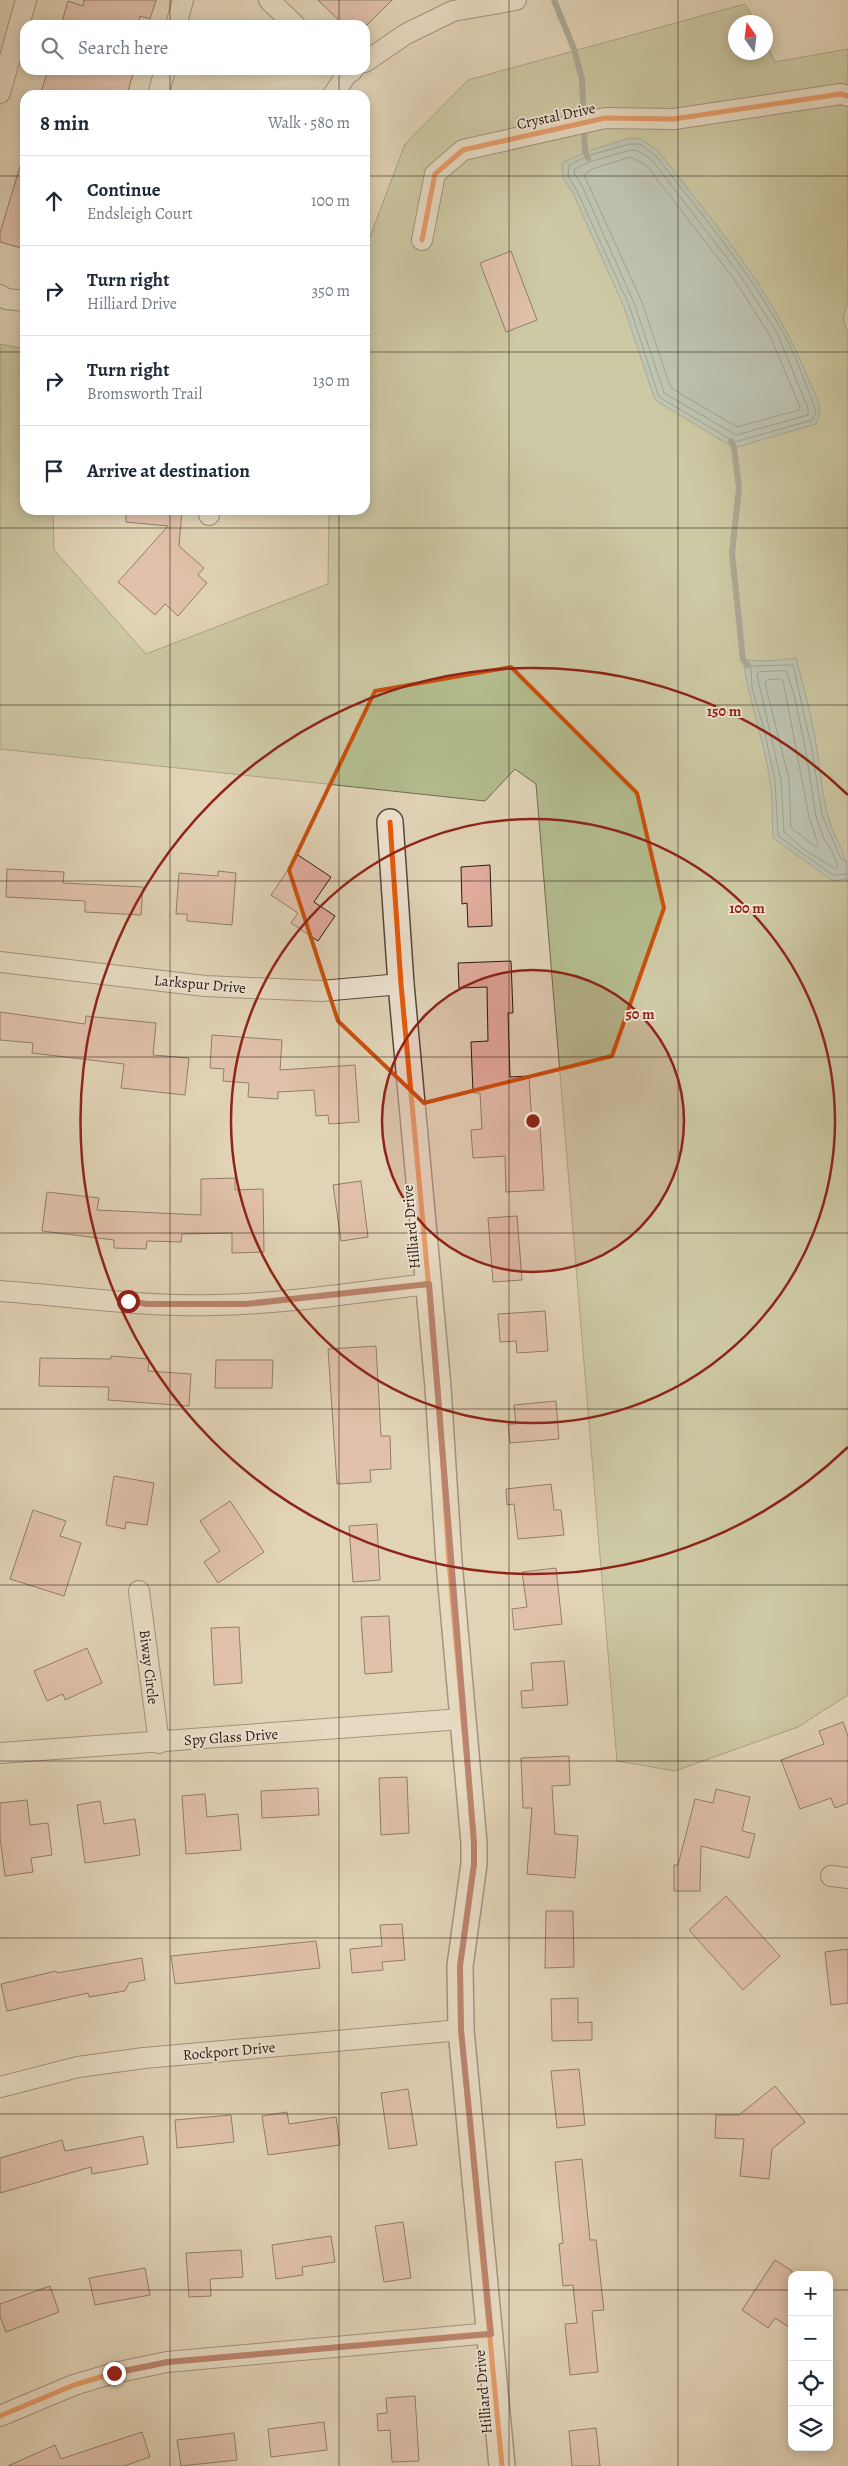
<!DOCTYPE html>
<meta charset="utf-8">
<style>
body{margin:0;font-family:Alegreya,serif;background:#f6f6f7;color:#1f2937}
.controls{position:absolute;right:15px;bottom:15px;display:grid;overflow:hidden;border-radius:10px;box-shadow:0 2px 12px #0003}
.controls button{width:45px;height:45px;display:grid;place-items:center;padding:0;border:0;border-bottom:1px solid #e0e1e3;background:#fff;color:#1f2937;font:25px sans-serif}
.compass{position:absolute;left:728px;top:15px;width:45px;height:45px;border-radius:50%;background:#fff;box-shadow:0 2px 12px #0003;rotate:346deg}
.stop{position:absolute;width:15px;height:15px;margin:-11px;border:4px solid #8f2418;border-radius:50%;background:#fff}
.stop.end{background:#8f2418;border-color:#fff;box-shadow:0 1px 5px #0008}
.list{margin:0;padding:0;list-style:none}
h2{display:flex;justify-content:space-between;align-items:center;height:65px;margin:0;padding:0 20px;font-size:21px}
h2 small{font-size:16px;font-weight:400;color:#747a83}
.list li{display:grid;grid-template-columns:32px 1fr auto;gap:15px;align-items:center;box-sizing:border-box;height:90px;padding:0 20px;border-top:1px solid #e0e1e3}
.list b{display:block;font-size:19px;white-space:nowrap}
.list p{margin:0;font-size:16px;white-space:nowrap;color:#747a83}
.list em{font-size:16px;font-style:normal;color:#747a83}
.icon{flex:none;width:28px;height:28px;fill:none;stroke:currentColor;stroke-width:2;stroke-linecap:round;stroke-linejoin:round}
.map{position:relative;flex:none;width:848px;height:2466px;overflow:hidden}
.search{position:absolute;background:#fff;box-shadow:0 2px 12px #0003;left:20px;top:20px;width:350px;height:55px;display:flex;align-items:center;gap:12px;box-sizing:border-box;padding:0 18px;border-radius:15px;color:#747a83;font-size:19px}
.panel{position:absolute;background:#fff;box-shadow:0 2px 12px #0003;left:20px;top:90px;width:350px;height:425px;border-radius:15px}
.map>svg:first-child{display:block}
</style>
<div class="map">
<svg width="848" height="2466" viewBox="0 0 848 2466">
<rect width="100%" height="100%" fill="#e1d3b7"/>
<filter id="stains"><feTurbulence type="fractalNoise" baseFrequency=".004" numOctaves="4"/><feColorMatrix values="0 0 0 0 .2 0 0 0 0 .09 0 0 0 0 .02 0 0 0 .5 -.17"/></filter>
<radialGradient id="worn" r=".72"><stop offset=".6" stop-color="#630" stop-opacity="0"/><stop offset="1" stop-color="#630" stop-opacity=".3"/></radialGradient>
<path fill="#b3bc8e" stroke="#6e6b50" d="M 745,4 L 755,22 L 736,22 L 736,52 L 766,52 L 766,44 L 775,62 L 848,49 L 848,302 L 843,318 L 848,333 L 848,1695 L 798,1727 L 675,1771 L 617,1761 L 536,784 L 515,769 L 485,801 L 0,749 L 0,344 L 25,349 L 25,510 L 53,510 L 54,550 L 146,654 L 328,584 L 329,510 L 365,510 L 365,250 L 405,144 L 468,80 Z"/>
<path fill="#94b7b0" stroke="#697871" d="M 629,138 L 641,139 L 659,152 C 716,225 773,291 808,378 C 815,395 825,406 816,424 L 734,448 L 655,400 L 624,307 L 573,193 L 563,178 L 562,163 L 585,152 Z
M 796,658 C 804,689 813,720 817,751 C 821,776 823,802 831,826 C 838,845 848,855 847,879 L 833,881 L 773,838 C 772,820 773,799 770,781 C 764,740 749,701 743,660 L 768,661 Z"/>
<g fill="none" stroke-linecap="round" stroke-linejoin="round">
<path stroke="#5e6862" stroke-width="1" d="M 630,144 L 640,144 L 656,156 C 700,212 746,267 781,329 C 795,353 804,380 814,406 L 816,413 L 812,420 L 735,442 L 659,397 L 629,305 L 577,191 L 568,176 L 569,165 L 587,156 Z
M 631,150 L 638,151 L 652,160 L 740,275 L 777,333 L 808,408 L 808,415 L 736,435 L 664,393 L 634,303 L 583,188 L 574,173 L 575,169 L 589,162 Z
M 631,157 L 647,166 L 734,279 L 770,336 L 800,407 L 799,410 L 737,427 L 671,388 L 641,300 L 584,175 L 592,169 Z
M 786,671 L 794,694 L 806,752 L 816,817 L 824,839 L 832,851 L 838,866 L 836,869 L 805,850 L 784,832 L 781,780 L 757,675 L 759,672 Z
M 780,679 L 783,681 L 786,696 L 809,817 L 818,844 L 816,847 L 791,828 L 789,779 L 765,683 L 767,680 Z
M 848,862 L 841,859 L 822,815 L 812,750 L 793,665 L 751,666 L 752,688 L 764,729 L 775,781 L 778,836 L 833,875 L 848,874"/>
<path stroke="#697871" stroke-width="6" d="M 554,0 L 574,49 L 582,79 L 585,152 L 588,158
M 731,441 L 734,448 L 739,488 L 732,553 L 743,660 L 748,665"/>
</g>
<path fill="#e1ac9d" stroke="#281a13" d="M 84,0 L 156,0 L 150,19 L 140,16 L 138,25 L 61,25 L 68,1 L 83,6 Z
M 318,0 L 392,0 L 367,25 L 344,25 Z
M 48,70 L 134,70 L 127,95 L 40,95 Z
M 21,163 L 25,164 L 25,249 L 0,242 L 0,233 Z
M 511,251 L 537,320 L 506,332 L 480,263 Z
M 126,510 L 182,510 L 179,546 L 204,568 L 198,575 L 207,583 L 178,616 L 165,604 L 155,615 L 118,582 L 168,526 L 126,522 Z
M 298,855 L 331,877 L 314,902 L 335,916 L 318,941 L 291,923 L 298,913 L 271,895 Z
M 490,865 L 492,926 L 468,927 L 467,903 L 462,904 L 461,867 Z
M 7,869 L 64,872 L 63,883 L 143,887 L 141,915 L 85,912 L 85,901 L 6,897 Z
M 218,871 L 236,873 L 232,925 L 187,921 L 187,914 L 176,914 L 179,873 L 218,876 Z
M 511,961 L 513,1013 L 508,1013 L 510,1077 L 529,1076 L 532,1126 L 540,1126 L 544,1190 L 506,1192 L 505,1156 L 473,1158 L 471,1130 L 482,1129 L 480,1093 L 473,1093 L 471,1042 L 488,1041 L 487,987 L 459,988 L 458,963 Z
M 0,1012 L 85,1024 L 86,1016 L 156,1023 L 153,1055 L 189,1058 L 185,1095 L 121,1088 L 124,1064 L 32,1053 L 33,1043 L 0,1040 Z
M 212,1035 L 282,1040 L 280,1070 L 355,1065 L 359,1122 L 329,1124 L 328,1115 L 316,1116 L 314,1090 L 278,1092 L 278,1099 L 248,1097 L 249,1083 L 223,1081 L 224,1069 L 210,1068 Z
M 235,1178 L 235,1190 L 263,1189 L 264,1252 L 232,1253 L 232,1233 L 182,1234 L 181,1242 L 147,1241 L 146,1249 L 114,1248 L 114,1240 L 42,1231 L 47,1192 L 99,1198 L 97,1210 L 201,1215 L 201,1179 Z
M 361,1181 L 368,1237 L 341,1241 L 333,1185 Z
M 517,1216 L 522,1280 L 493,1282 L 488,1218 Z
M 545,1311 L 548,1351 L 517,1353 L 516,1341 L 500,1342 L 498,1314 Z
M 376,1346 L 381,1436 L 390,1436 L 391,1469 L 370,1470 L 371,1482 L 337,1484 L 328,1349 Z
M 111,1356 L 149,1359 L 148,1371 L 191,1374 L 189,1406 L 108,1400 L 109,1387 L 39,1386 L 40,1358 L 111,1359 Z
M 216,1360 L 273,1360 L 272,1388 L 215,1388 Z
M 556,1401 L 559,1439 L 510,1443 L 508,1424 L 516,1424 L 514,1405 Z
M 114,1476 L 154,1483 L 147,1525 L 126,1522 L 125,1529 L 106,1525 Z
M 551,1484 L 554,1510 L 561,1510 L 564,1535 L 518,1539 L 514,1504 L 507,1505 L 506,1489 Z
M 230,1501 L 264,1552 L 218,1583 L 204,1562 L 220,1551 L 200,1521 Z
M 33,1510 L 66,1521 L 60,1536 L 81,1543 L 64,1596 L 10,1579 Z
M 377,1524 L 380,1580 L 353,1582 L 349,1526 Z
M 556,1568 L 562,1624 L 514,1630 L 512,1609 L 527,1607 L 522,1572 Z
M 389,1616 L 392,1672 L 365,1674 L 361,1617 Z
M 239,1627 L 242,1683 L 214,1685 L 211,1628 Z
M 87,1648 L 102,1683 L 65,1700 L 63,1694 L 47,1701 L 34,1671 Z
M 564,1661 L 568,1705 L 522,1708 L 521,1691 L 533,1690 L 531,1663 Z
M 843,1722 L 848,1736 L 848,1803 L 835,1808 L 831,1798 L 800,1809 L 781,1760 L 824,1744 L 819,1731 Z
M 569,1756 L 570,1785 L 552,1786 L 555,1834 L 578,1836 L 575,1878 L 527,1874 L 532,1808 L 523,1808 L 521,1758 Z
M 407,1777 L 409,1833 L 381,1835 L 379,1778 Z
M 318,1788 L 319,1815 L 262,1818 L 261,1791 Z
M 716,1789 L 750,1797 L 742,1831 L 755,1834 L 749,1858 L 701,1846 L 700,1891 L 674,1891 L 674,1865 L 678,1865 L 695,1799 L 713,1803 Z
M 205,1794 L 207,1817 L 238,1814 L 241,1850 L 186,1854 L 182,1796 Z
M 27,1800 L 30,1825 L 48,1823 L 52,1855 L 31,1858 L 33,1872 L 5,1876 L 0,1837 L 0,1803 Z
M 100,1801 L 104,1824 L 135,1819 L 140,1855 L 85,1863 L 77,1805 Z
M 726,1896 L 780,1956 L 743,1990 L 689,1930 Z
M 546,1911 L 573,1911 L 574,1967 L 545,1968 Z
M 402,1924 L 405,1960 L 382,1962 L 383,1970 L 352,1973 L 350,1949 L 382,1946 L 380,1925 Z
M 316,1941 L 320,1968 L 175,1984 L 171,1956 Z
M 848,1949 L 848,2003 L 831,2005 L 825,1952 Z
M 142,1958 L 145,1980 L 129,1983 L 125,1991 L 89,1997 L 88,1993 L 7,2011 L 1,1984 L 56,1971 L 57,1973 Z
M 578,1998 L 578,2023 L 592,2022 L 592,2040 L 552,2041 L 551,1999 Z
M 579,2069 L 585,2125 L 557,2128 L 551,2071 Z
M 775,2086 L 805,2122 L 772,2149 L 769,2179 L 740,2176 L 744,2139 L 715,2138 L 716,2115 L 739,2115 Z
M 408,2089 L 417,2145 L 389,2149 L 381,2093 Z
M 287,2112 L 289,2124 L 336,2117 L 340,2145 L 268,2155 L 262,2116 Z
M 231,2115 L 234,2142 L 177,2148 L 175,2120 Z
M 143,2136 L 148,2164 L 92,2174 L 91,2167 L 0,2193 L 0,2158 L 62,2140 L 65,2151 Z
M 582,2159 L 590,2240 L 596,2240 L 604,2310 L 592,2311 L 598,2372 L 570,2375 L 565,2324 L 577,2323 L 573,2285 L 563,2286 L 559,2244 L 563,2243 L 555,2162 Z
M 403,2222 L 411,2278 L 384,2282 L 375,2226 Z
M 331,2236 L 335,2262 L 302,2267 L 303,2275 L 276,2279 L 272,2245 Z
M 241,2250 L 243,2277 L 210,2279 L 211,2296 L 189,2297 L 186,2253 Z
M 775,2260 L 792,2271 L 792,2329 L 775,2318 L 768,2328 L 742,2310 Z
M 145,2268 L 150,2295 L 95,2305 L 89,2278 Z
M 50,2286 L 59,2312 L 6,2332 L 0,2316 L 0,2304 Z
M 415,2396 L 419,2461 L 392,2462 L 390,2430 L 378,2431 L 377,2414 L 387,2413 L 386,2398 Z
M 324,2422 L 327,2450 L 271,2457 L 268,2429 Z
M 596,2428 L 600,2466 L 572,2466 L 569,2431 Z
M 142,2432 L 150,2457 L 124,2466 L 8,2466 L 55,2445 L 61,2459 Z
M 234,2433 L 237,2460 L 181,2466 L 177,2440 Z"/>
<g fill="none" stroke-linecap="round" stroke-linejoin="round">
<defs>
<path id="minor" d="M 269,0 L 295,25
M 176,25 L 183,0
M 365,62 L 406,34 L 453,11 L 516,0
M 0,93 L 26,0
M 158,95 L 165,70
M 333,95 L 346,75 L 353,70
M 422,240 L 435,174 L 463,150 L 605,118 L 674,119 L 841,94 L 848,96
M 0,295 L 6,299 L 25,301
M 209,510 L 209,515
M 0,962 L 205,986 L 321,991 L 401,984
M 0,1291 C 70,1296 142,1307 213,1305 C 285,1304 357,1292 429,1284
M 139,1591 L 159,1743
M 0,1753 L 462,1719
M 831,1876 L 848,1878
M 0,2087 L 78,2067 L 144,2058 L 461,2030
M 0,2416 L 74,2385 L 114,2373 L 167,2362 L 491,2333"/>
<path id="tertiary" d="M 390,822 L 401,984 L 438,1387 L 449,1562 L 474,1843 L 474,1864 L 460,1966 L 461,2030 L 502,2466"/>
</defs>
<use href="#minor" stroke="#56483c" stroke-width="22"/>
<use href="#tertiary" stroke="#56483c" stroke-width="28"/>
<use href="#minor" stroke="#ece2d0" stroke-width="20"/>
<use href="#tertiary" stroke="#ece2d0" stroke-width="25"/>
<defs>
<path id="cycleway" d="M 422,240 L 435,174 L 463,150 L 605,118 L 674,119 L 841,94 L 848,96
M 390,822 L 401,984 L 438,1387 L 449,1562 L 474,1843 L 474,1864 L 460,1966 L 461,2030 L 502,2466
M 0,2416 L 74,2385 L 114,2373 L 167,2362 L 491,2333"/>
</defs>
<use href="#cycleway" stroke="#ece2d0" stroke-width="8"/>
<use href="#cycleway" stroke="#e8590c" stroke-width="5"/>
</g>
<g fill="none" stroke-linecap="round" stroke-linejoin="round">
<path stroke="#8f2418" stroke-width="6" d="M 114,2373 L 168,2362 L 491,2334 L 461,2030 L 460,1966 L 474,1864 L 474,1843 L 429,1284 L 246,1304 L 147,1304 L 128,1301"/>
</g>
<path d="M0 0H848V2466H0ZM 511,667 L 637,793 L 664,908 L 612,1056 L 424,1103 L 338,1021 L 289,870 L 375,691 Z" fill="#e1d3b7" fill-opacity=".55" fill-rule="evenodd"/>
<path fill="none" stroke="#cb500d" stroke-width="4" stroke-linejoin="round" d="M 511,667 L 637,793 L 664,908 L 612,1056 L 424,1103 L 338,1021 L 289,870 L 375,691 Z"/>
<path fill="none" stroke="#281a13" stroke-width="1" stroke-opacity="0.55" d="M 170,0 L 170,25M 339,0 L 339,25M 509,0 L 509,2466M 678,0 L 678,2466M 170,70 L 170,95M 339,70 L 339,95M 0,176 L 25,176M 365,176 L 848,176M 0,352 L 25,352M 365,352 L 848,352M 170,510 L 170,2466M 339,510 L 339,2466M 0,528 L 848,528M 0,705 L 848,705M 0,881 L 848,881M 0,1057 L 848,1057M 0,1233 L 848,1233M 0,1409 L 848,1409M 0,1585 L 848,1585M 0,1761 L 848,1761M 0,1938 L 848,1938M 0,2114 L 848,2114M 0,2290 L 792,2290M 829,2290 L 848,2290"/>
<circle cx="533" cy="1121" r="151" fill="#8f2418" fill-opacity=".12"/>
<g fill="none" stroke="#8f2418" stroke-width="2.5">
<circle cx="533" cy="1121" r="151"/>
<circle cx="533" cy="1121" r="302"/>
<path d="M848 1447A453 453 0 1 1 848 795"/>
</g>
<g text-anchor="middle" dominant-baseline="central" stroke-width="4" stroke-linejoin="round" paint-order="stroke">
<g font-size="15" fill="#281a13" stroke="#ece2d0">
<text transform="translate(556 116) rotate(-12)">Crystal Drive</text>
<text transform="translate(200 984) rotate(5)">Larkspur Drive</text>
<text transform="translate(411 1227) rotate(-95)">Hilliard Drive</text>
<text transform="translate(149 1667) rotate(83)">Biway Circle</text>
<text transform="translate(231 1737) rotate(-4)">Spy Glass Drive</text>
<text transform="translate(229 2051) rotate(-5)">Rockport Drive</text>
<text transform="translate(483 2392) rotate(-95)">Hilliard Drive</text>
</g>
</g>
<circle cx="533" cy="1121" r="8" fill="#8f2418" stroke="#ece2d0" stroke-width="2.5"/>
<g font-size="15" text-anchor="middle" font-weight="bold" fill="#8f2418" stroke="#ece2d0" stroke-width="4" stroke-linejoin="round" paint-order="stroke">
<text x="724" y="716">150 m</text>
<text x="747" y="913">100 m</text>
<text x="640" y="1019">50 m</text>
</g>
<rect width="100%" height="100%" filter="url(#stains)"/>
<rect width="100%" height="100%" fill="url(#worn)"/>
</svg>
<div class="controls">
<button>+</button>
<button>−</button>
<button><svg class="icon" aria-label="locate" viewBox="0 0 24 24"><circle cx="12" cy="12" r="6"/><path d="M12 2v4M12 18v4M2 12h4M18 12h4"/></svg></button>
<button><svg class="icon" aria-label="layers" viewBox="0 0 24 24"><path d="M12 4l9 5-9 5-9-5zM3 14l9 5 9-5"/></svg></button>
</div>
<svg class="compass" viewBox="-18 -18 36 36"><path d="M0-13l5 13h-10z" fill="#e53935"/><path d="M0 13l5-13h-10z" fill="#747a83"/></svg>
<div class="stop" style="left:128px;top:1301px"></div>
<div class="stop end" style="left:114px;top:2373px"></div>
<div class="search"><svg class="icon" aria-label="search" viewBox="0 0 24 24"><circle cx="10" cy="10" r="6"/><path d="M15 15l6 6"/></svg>Search here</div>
<section class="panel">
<h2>8 min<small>Walk · 580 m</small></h2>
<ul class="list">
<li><svg class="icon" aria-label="ahead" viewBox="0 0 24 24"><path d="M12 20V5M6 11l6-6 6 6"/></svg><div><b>Continue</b><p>Endsleigh Court</p></div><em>100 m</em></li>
<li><svg class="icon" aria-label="right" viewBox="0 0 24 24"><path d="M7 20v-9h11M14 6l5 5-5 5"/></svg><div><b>Turn right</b><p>Hilliard Drive</p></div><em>350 m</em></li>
<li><svg class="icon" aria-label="right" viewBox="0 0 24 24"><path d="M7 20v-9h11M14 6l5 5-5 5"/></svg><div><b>Turn right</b><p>Bromsworth Trail</p></div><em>130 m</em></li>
<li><svg class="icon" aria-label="arrive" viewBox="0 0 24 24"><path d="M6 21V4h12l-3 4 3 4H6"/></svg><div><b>Arrive at destination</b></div></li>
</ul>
</section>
</div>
